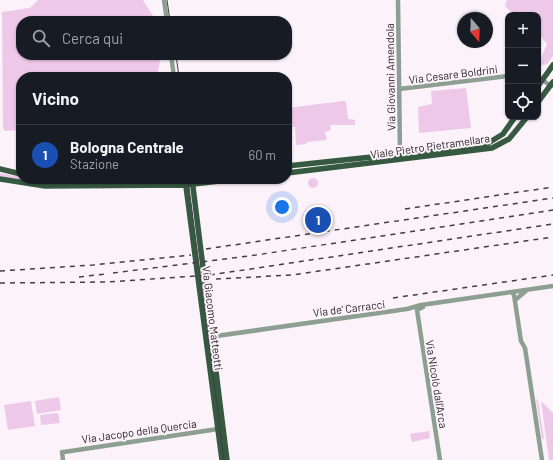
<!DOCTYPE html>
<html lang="it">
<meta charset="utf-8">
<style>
body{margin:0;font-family:Barlow,sans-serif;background:#20242c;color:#f1f3f6}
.controls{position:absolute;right:12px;top:12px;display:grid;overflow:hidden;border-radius:8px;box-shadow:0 1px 3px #0004}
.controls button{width:36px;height:36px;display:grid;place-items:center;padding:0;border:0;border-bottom:1px solid #363941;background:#171b24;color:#f1f3f6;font:20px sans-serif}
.compass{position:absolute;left:457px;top:12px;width:36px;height:36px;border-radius:50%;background:#171b24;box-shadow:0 1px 3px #0004;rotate:161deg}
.you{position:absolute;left:282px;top:207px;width:14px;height:14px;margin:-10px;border:3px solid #fff;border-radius:50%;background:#1a73e8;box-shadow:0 0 0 6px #1a73e833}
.badge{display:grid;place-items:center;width:26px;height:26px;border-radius:50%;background:#8c9099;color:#fff;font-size:13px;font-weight:700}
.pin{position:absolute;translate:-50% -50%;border:2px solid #fff;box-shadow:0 1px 4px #0006}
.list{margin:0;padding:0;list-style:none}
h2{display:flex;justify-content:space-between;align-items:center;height:52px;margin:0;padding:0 16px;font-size:17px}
h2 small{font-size:13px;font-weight:400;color:#9ea1a6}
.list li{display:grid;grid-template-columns:26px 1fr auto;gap:12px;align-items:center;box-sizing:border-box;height:60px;padding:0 16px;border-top:1px solid #363941}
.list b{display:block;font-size:15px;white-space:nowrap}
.list p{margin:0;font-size:13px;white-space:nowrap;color:#9ea1a6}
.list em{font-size:13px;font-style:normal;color:#9ea1a6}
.icon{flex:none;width:22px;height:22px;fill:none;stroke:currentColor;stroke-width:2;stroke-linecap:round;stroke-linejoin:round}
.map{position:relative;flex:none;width:553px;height:460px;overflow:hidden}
.search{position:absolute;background:#171b24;box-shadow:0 1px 3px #0004;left:16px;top:16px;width:276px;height:44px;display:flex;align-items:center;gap:10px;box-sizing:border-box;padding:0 14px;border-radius:16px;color:#9ea1a6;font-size:15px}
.panel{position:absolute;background:#171b24;box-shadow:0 1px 3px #0004;left:16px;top:72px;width:276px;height:112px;border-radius:16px}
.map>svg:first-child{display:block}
</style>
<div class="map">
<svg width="553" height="460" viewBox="0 0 553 460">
<rect width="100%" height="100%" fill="#fcf2fa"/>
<path fill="#eec8e9" d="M 38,0 L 143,0 L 156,21 L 21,21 L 21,55 L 161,55 L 158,72 L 160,74 L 157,77 L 21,77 L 21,130 L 5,131 L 3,128 L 2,12 L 30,8 Z
M 507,0 L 553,0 L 553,56 L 547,64 L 538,66 L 547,44 L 538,33 L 538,15 L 514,15 L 505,6 Z
M 466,88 L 471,128 L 419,133 L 418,107 L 432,104 L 431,91 Z
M 343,101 L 346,102 L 348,119 L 355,120 L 355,125 L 330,125 L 331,130 L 325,132 L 327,140 L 307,142 L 306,144 L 296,145 L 295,127 L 287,127 L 287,108 Z
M 0,173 L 21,177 L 21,179 L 98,181 L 39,183 L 0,176 Z
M308 183a5 5 0 1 1 10 0a5 5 0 1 1-10 0Z
M 110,180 L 145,180 L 145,182 L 110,183 Z
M 59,397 L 61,410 L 37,414 L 35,401 Z
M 536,399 L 538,401 L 544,439 L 542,439 Z
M 31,401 L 35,426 L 8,430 L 4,405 Z
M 541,401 L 553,413 L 553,460 L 549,460 Z
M 58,413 L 60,423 L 41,425 L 40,415 Z
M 429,431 L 430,438 L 412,442 L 410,434 Z"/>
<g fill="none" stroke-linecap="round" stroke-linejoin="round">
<path stroke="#8c9f91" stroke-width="4.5" d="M 164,0 L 167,21
M 398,0 L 400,154
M 171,55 L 174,77
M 538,77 L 551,86 L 553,85
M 399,89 L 508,76
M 512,292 L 514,295 L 521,341 L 525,348 L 542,460
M 515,300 L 526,291
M 423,307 L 417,310 L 440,460
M 209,337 L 407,309 L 421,305 L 553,286
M 63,460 L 62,452 L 64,452 L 218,429"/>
<path stroke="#365941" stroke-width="5.5" d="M 538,86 L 553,65
M 538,102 L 553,82
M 287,166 L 485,145 L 503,134 L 515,117
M 0,169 L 21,174
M 287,173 L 492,148 L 509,139 L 527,117
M 0,179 L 45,186 L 184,185 L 238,179
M 103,179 L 103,186
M 185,179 L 222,460
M 192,179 L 227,460"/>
<path stroke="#433e43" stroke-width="1" d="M 167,0 L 170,21
M 176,55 L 179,77
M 188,179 L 224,460"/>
<path stroke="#433e43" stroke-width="1.5" stroke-dasharray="5 5" stroke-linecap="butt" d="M 405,209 L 553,187
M 206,249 L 553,198
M 0,271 L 93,265 L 191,255
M 113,273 L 256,255 L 553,210
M 79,277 L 105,274
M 216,279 L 292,275 L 553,237
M 0,283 L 108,282 L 210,275 L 553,224
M 393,298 L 553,275"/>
</g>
<g text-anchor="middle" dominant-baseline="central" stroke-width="4" stroke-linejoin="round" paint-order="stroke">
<g font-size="11" fill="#292529" stroke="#fcf2fa">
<text transform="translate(453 74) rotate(-7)">Via Cesare Boldrini</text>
<text transform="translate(390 77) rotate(-91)">Via Giovanni Amendola</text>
<text transform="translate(430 146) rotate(-8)">Viale Pietro Pietramellara</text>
<text transform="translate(349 308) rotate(-7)">Via de' Carracci</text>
<text transform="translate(213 318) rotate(83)">Via Giacomo Matteotti</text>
<text transform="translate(437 384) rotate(81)">Via Nicolò dall'Arca</text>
<text transform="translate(139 431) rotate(-8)">Via Jacopo della Quercia</text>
</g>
</g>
</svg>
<div class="controls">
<button>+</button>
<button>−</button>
<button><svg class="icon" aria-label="locate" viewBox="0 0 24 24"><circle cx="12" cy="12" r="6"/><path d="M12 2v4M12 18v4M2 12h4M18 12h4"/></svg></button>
</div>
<svg class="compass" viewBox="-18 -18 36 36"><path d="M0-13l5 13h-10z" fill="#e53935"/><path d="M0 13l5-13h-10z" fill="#9ea1a6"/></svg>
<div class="you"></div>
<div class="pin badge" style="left:318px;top:220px;background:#1a4fb4">1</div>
<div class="search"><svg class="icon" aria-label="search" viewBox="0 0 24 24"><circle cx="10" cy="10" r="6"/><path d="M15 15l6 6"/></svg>Cerca qui</div>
<section class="panel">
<h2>Vicino<small></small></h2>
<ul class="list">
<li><span class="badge" style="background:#1a4fb4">1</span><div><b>Bologna Centrale</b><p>Stazione</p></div><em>60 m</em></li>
</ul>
</section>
</div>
